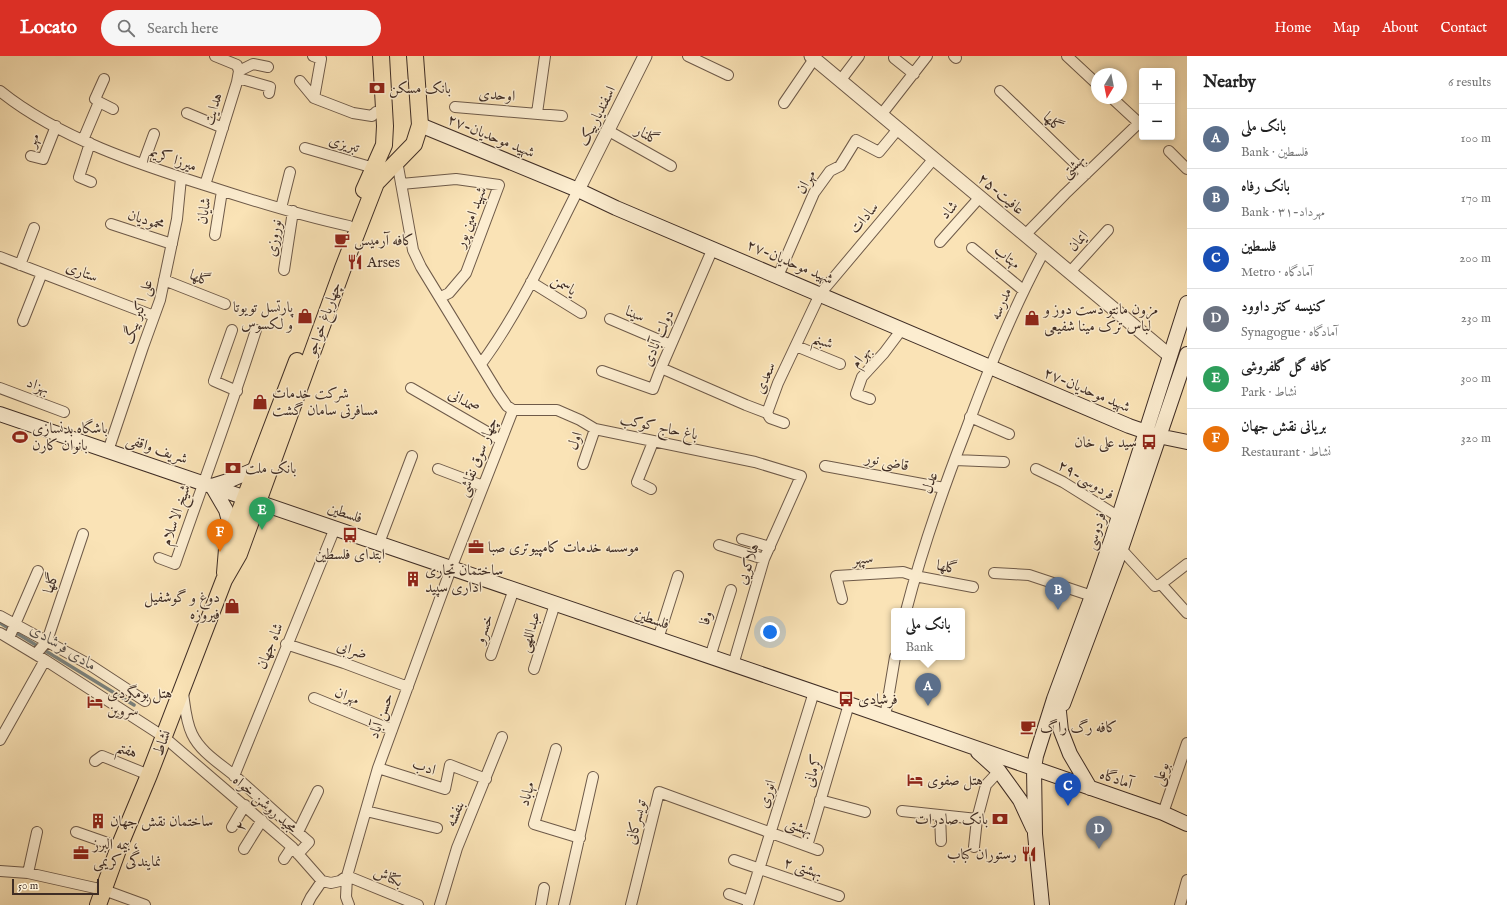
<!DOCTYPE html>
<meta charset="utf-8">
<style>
body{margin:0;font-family:"IM FELL English",Amiri,serif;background:#f6f6f6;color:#222}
.controls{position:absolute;right:12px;top:12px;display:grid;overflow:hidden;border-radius:4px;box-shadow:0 2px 6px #0003}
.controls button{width:36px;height:36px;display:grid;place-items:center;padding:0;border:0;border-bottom:1px solid #e0e0e0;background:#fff;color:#222;font:20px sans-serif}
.compass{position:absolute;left:1091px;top:12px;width:36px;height:36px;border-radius:50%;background:#fff;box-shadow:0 2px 6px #0003;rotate:190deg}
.scale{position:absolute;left:12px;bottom:10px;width:87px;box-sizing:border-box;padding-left:4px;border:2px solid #3f2d25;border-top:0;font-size:11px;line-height:14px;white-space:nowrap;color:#3f2d25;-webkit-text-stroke:3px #fcedd0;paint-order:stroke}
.you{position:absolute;left:770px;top:576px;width:14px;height:14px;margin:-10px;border:3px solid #fff;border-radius:50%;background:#1a73e8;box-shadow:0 0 0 6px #1a73e833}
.badge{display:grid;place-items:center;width:26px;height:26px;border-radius:50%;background:#d93025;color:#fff;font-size:13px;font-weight:700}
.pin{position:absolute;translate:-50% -33px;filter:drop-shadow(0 1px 2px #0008)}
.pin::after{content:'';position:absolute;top:21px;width:14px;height:12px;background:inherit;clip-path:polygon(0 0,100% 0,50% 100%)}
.popup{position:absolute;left:891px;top:552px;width:74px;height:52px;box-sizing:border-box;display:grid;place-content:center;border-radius:4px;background:#fff;filter:drop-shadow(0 1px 3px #0005);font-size:13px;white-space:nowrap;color:#767676}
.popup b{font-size:15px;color:#222}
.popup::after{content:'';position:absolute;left:50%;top:100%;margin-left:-8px;border:8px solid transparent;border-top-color:#fff}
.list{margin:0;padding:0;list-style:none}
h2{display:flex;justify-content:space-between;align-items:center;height:52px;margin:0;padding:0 16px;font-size:17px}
h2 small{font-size:13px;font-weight:400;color:#767676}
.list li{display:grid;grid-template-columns:26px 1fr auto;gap:12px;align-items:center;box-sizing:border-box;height:60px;padding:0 16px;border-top:1px solid #e0e0e0}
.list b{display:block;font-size:15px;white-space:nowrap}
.list p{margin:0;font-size:13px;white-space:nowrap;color:#767676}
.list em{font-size:13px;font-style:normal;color:#767676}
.icon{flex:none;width:22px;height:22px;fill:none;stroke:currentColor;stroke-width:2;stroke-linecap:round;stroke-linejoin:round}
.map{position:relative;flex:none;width:1187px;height:849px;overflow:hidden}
header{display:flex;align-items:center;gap:24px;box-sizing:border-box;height:56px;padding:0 20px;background:#d93025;color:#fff}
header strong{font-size:19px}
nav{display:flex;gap:22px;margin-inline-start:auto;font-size:14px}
.search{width:280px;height:36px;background:#f6f6f6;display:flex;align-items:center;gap:10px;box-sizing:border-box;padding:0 14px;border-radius:22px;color:#767676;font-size:15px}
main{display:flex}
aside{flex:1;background:#fff}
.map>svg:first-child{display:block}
</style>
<header>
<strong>Locato</strong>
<div class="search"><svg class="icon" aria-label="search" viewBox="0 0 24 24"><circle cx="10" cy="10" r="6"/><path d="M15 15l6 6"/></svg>Search here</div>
<nav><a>Home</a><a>Map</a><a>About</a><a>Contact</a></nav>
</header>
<main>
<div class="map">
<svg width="1187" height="849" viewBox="0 0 1187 849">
<rect width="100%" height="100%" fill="#fae3b6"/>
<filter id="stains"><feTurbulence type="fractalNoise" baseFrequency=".005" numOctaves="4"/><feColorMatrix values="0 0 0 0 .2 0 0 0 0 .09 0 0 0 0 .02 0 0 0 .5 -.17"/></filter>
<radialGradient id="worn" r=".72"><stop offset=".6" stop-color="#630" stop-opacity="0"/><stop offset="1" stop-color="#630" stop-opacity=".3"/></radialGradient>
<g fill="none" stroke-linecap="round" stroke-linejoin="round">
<path stroke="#7b827d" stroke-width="3.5" d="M 0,567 L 134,649"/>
<defs>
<path id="minor" d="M 688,0 L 728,19
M 954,0 L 956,2
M 1067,0 L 1097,28
M 894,2 L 914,18
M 239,15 L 253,8 L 268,11
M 238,22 L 270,31 L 269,37
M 300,25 L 314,42 L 321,3 L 313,0
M 840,25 L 859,0
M 0,35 C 58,82 141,109 211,131 C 257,146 302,160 349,170
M 1000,35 L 1086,118
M 314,42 L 353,57 L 372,60 L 376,56 L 384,57
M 1112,42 L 1139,67
M 99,46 L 113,53
M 784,47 L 814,3
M 455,51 L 562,60
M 187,57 L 223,72
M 537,57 L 545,0
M 881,59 L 927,0
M 607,74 L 671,110
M 83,84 L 99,46 L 95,43 L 104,23
M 90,87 L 79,121 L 91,126
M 305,92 L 374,112
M 1169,95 L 1187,113
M 31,100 L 43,103 L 56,70
M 143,108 L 154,78
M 401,128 L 456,123 L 499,129 L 466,217 L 449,237 L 441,241
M 205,129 L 237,26 L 239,15 L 237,9 L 215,0
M 281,152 L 290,116
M 111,168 L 172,188
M 215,179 L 222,135
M 1025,179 L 1065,138 L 1142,64
M 940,186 L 980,141
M 972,192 L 1023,234
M 0,201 L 154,260
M 20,209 L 34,172
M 284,214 L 293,155
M 1070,216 L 1108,174
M 778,220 L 814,137 L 830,115 L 840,110 L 856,84 L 879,96 L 898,73
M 164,224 L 225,248
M 531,226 L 581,257
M 610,263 L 671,289
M 23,265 L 42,217
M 232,274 L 214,325 L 237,335
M 796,290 L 840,308
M 481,308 C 520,255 548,193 578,134
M 661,312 L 746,349 L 767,357
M 602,315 L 653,333 L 661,312 L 713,192
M 0,332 L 64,356
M 411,332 L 501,384
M 870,343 L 856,338 L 862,321 L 884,297 L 902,273
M 513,354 L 557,354 L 580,364 L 595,373 L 755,406 L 801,420 L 764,503 L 733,609
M 767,357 L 778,327 L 820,238 L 931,106
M 767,357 L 770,362 L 784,367
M 970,361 L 1009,378
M 108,395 L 143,291 L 160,244 L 177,163 L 181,122
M 955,404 L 1004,406
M 583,408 L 595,373
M 825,410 L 944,432
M 438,413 L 483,430
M 1036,413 L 1063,426 L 1119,461
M 651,433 L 637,426 L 653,386
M 742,483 L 770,491
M 379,487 L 412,400
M 719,489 L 764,503
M 1121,493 L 1155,530 L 1161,528 L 1187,508
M 159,502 L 175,508 C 202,430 231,353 256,274
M 994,517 L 1029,519 L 1092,540
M 1161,528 L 1187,557
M 842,543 L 836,520 L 903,516 L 915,520 L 973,531
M 906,555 C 922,493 943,433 966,374 C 988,314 1012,255 1042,199
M 0,560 L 90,609 L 145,645
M 0,577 L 45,604 L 164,681 L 277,778 L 292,791 L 322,825 L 331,827 L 340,825 L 347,820
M 9,582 L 38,515
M 658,583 L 678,520
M 286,588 L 344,607 L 408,631
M 36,598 L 47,585 L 83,478
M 491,599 L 514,533
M 710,601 L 731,534
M 534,613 L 555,548
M 183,637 C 185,651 186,666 192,678 C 201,697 221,708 236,721 C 261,743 285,765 309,786 L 298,798
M 314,642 L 392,674
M 885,661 L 895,601
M 0,684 L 45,604
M 556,693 L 534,768 L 580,782
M 95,705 L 102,700 L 149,719
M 378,712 L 445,733 L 450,709 L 486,723
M 234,720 L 335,472
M 820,744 L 865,756
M 366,755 L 437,772
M 902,755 L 977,763 L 986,729 L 999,715
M 1163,757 L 1187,687
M 940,759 L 941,785
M 232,771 L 245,749
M 76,776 L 119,791
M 298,776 L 318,735
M 807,790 L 849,648
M 974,791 L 977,763
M 244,793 L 262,764
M 284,803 L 292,791
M 734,804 L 839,840
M 0,815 L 28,817 L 104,834 L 145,849
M 28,817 L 37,776
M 347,820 L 418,849
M 729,838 L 749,845
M 307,849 L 311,841 L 322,825
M 349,849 L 346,841 L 347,820 L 378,712 L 452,510 L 513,354 L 507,350 L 498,337 L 421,211 L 413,194 L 397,105
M 440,849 L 457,792 L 502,681
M 541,849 L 544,832
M 564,849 L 593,721
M 631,849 L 659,736 L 818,794
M 748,849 L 814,636
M 1180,849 L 1187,824"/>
<path id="tertiary" d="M 811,0 L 1170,300
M 578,134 L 645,0"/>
<path id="secondary" d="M 420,69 L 578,134 L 616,152 L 1129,370 L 1158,380 L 1187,386
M 0,358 L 849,648 L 1163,757 L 1187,768
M 232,476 L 226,454 L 212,430 L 228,425 L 256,413
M 1063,648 L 1121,493 L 1187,298
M 1059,656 L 1061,675 L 1070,698 L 1090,732
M 978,696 L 999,715 L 1020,744 L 1033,772
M 1042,849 L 1035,778 L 1034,712 L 1036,700 L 1054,643 L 1092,540 L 1112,482 L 1187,247"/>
<path id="primary" d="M 364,134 L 384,89 L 385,70 L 381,0
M 225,517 L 227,493 L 232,476 L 297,305
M 98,849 L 119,791 L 149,719 L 224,524 L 239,498 L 343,212 L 376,127 L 414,88 L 420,69 L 415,0"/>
</defs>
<use href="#minor" stroke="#6e5a49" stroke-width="12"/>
<use href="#tertiary" stroke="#6e5a49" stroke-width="15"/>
<use href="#secondary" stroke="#3f2d25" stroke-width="16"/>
<use href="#primary" stroke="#3f2d25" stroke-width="18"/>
<use href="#minor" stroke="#fcedd0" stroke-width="10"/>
<use href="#tertiary" stroke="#fcedd0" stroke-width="13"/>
<use href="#secondary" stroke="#fcedd0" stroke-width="14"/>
<use href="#primary" stroke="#fae3b6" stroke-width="16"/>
</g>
<defs>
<symbol id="bank-bare" viewBox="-9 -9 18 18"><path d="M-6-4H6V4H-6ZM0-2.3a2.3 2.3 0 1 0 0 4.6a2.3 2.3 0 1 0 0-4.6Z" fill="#8f2418" stroke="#fcedd0" stroke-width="2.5" paint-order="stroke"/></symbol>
<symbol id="cafe-bare" viewBox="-9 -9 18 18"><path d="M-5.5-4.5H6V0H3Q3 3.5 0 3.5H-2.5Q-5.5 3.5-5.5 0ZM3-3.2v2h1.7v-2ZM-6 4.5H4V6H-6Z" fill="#8f2418" stroke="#fcedd0" stroke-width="2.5" paint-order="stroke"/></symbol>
<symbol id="restaurant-bare" viewBox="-9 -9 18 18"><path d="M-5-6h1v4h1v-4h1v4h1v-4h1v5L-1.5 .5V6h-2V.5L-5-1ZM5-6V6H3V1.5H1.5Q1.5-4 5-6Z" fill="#8f2418" stroke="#fcedd0" stroke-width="2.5" paint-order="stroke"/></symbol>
<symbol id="shop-bare" viewBox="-9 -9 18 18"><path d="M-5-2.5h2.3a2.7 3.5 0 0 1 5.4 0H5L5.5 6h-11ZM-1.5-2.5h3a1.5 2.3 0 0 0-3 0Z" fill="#8f2418" stroke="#fcedd0" stroke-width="2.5" paint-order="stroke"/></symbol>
<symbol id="stadium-bare" viewBox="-9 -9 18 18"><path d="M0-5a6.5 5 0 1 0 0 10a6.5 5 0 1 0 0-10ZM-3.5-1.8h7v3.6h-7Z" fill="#8f2418" stroke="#fcedd0" stroke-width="2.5" paint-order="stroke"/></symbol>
<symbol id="bus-bare" viewBox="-9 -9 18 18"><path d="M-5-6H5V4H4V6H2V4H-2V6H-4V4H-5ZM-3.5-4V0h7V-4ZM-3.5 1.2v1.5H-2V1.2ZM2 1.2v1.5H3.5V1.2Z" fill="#8f2418" stroke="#fcedd0" stroke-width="2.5" paint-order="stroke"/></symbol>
<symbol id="office-bare" viewBox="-9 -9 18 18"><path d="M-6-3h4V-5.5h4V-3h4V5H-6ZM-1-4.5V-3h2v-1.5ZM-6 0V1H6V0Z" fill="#8f2418" stroke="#fcedd0" stroke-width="2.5" paint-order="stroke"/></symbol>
<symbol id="building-bare" viewBox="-9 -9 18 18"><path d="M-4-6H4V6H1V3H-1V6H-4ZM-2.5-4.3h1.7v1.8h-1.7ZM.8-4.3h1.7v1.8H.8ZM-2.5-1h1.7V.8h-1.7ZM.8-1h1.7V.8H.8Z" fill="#8f2418" stroke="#fcedd0" stroke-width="2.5" paint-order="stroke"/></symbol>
<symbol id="hotel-bare" viewBox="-9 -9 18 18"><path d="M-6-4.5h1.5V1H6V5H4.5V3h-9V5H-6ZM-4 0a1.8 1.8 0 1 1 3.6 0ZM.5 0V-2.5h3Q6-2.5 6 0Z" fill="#8f2418" stroke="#fcedd0" stroke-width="2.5" paint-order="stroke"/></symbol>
</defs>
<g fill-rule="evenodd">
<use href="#bank-bare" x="366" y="21" width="22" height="22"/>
<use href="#cafe-bare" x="331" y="173" width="22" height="22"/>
<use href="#restaurant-bare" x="344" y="195" width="22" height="22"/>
<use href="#shop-bare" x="294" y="249" width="22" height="22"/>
<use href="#shop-bare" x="1021" y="251" width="22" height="22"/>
<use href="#shop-bare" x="249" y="335" width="22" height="22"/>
<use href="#stadium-bare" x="9" y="370" width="22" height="22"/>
<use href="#bus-bare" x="1138" y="375" width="22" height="22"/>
<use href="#bank-bare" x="222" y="401" width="22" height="22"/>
<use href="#bus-bare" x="339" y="468" width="22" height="22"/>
<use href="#office-bare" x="465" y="480" width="22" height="22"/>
<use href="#building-bare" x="402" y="512" width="22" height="22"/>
<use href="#shop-bare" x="221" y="539" width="22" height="22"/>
<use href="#bus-bare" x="835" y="632" width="22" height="22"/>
<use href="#hotel-bare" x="84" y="635" width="22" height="22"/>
<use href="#cafe-bare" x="1017" y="660" width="22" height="22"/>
<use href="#hotel-bare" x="904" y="713" width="22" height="22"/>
<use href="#bank-bare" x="989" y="752" width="22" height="22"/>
<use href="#building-bare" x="87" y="754" width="22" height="22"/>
<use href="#office-bare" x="70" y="786" width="22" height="22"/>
<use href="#restaurant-bare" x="1018" y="787" width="22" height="22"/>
</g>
<g text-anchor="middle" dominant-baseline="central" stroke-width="3" stroke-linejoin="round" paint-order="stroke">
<g font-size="15" fill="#3f2d25" stroke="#fcedd0" text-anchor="start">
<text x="389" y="32">بانک مسکن</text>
<text x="354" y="184">کافه آرمیس</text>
<text x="367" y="206">Arses</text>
<text x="293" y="251" text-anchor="end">پارتسل تویوتا<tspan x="293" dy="17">و لکسوس</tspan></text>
<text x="1044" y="253">مزون مانتو دست دوز و<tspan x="1044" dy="17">لباس ترک مینا شفیعی</tspan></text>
<text x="272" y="337">شرکت خدمات<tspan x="272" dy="17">مسافرتی سامان گشت</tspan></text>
<text x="32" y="372">باشگاه بدنسازی<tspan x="32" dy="17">بانوان کارن</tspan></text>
<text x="1137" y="386" text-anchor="end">سید علی خان</text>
<text x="245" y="412">بانک ملت</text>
<text x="488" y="491">موسسه خدمات کامپیوتری صبا</text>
<text x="350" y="498" text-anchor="middle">ابتدای فلسطین</text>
<text x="425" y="514">ساختمان تجاری<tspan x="425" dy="17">اداری سپید</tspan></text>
<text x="220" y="541" text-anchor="end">دوغ و گوشفیل<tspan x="220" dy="17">فیروزه</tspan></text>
<text x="107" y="637">هتل بومگردی<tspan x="107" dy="17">سروین</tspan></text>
<text x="858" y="643">فرشادی</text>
<text x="1040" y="671">کافه رگ راگ</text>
<text x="927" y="724">هتل صفوی</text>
<text x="988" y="763" text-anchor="end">بانک صادرات</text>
<text x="110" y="765">ساختمان نقش جهان</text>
<text x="93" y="788">بیمه البرز ،<tspan x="93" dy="17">نمایندگی کریمی</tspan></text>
<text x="1017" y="798" text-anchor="end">رستوران کباب</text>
</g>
<g font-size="15" fill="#3f2d25" stroke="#fcedd0">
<text transform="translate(497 39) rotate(4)">اوحدی</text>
<text transform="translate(213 53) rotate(-73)">هدایت</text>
<text transform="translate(597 60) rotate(-63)">اسفندیاربیک</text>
<text transform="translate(1053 66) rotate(44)">گلها</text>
<text transform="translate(647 79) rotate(29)">گلنار</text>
<text transform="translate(491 80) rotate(22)">۲۷-شهید موحدیان</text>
<text transform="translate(33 84) rotate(-63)">مهر</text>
<text transform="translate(344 88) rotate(16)">تبریزی</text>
<text transform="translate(173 103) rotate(19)">میرزا کریم</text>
<text transform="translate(1073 110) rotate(-44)">بهشتی</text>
<text transform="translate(806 126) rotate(-59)">مهران</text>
<text transform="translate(1001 138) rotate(40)">۲۵-عافیت</text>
<text transform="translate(949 154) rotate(-48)">شاد</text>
<text transform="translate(204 155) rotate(-81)">شایان</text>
<text transform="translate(471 161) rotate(-69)">شهید امین پور</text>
<text transform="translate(864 162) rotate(-50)">سادات</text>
<text transform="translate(146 164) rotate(18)">محمودیان</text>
<text transform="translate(274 182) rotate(-82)">نوروزی</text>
<text transform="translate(1078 185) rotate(-48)">ایمان</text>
<text transform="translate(1007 201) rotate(39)">مهتاب</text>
<text transform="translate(790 206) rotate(23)">۲۷-شهید موحدیان</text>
<text transform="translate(82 216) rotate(21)">ستاری</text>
<text transform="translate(200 222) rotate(22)">گلها</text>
<text transform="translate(564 229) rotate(32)">یاسمن</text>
<text transform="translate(1001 248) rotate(-66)">مدرسه</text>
<text transform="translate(138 256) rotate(-72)">علی اکبر بیگ</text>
<text transform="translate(635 258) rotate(23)">سینا</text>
<text transform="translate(324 263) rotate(-70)">چهارباغ خواجو</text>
<text transform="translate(658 282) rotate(-67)">دولت آبادی</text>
<text transform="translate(823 285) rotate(22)">شبنم</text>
<text transform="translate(861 301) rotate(-51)">بهرام</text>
<text transform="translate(765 322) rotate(-67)">سعدی</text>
<text transform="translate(38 330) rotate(21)">بهزاد</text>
<text transform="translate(1087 334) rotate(23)">۲۷-شهید موحدیان</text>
<text transform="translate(464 345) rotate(30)">صمدانی</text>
<text transform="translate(659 371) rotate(12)">باغ حاج کوکب</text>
<text transform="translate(575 385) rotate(-71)">اول</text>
<text transform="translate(157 393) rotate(19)">شریف واقفی</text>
<text transform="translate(478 401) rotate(-68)">چهار سوق نقاشی</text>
<text transform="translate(887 406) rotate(11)">قاضی نور</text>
<text transform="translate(1086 424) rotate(31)">۲۹-فردوسی</text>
<text transform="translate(930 427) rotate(-71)">عدل</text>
<text transform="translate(345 457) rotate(19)">فلسطین</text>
<text transform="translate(176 459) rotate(-71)">شیخ الاسلام</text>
<text transform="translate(1096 475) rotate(-72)">فردوسی</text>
<text transform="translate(863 503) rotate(-4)">سپهر</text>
<text transform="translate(748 508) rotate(-71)">هلاکویی</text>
<text transform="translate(947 511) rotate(11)">گلها</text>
<text transform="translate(51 527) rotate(-72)">گلها</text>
<text transform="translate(706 562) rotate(-72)">وفا</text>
<text transform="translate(652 563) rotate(19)">فلسطین</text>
<text transform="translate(484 573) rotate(-71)">خسرو</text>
<text transform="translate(530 576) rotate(-73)">عبداللهی</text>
<text transform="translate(270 590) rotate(-68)">شاه جهان</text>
<text transform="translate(352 594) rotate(19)">ضرابی</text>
<text transform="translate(347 640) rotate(22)">مهران</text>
<text transform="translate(381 660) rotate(-70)">حسن آباد</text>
<text transform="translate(162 687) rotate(-69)">نشاط</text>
<text transform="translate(127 694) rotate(22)">هفتم</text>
<text transform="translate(424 711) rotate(18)">ادب</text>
<text transform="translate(813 715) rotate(-73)">کرمانی</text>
<text transform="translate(1161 718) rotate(-71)">بوعلی</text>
<text transform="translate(1116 723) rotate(19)">آمادگاه</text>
<text transform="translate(527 738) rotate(-74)">مهاباد</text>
<text transform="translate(767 738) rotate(-73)">انوری</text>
<text transform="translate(265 748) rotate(41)">مجید روشن خواه</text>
<text transform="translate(455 758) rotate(-68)">بنفشه</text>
<text transform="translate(636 766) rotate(-76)">تویسرکانی</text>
<text transform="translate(241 770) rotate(-57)">۲</text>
<text transform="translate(799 771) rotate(20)">بهشتی</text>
<text transform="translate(803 812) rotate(18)">بهشتی ۲</text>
<text transform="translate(388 821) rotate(22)">بکتاش</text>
</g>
<g font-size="16" font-style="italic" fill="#58504a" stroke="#fcedd0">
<text transform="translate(63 592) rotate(32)">مادی فرشادی</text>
</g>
</g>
<rect width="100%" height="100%" filter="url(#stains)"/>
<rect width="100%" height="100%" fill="url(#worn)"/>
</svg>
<div class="controls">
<button>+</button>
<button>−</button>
</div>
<svg class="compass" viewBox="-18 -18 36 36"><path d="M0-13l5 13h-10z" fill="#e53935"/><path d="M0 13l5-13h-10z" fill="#767676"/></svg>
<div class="scale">50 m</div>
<div class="you"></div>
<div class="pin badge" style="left:928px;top:650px;background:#5c6f8a">A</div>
<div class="popup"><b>بانک ملی</b>Bank</div>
<div class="pin badge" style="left:1058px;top:554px;background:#5c6f8a">B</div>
<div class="pin badge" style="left:1068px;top:750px;background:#1a4fb4">C</div>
<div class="pin badge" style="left:1099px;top:793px;background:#6b7280">D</div>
<div class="pin badge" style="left:262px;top:474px;background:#2e9e5b">E</div>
<div class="pin badge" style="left:220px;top:496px;background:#e8710a">F</div>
</div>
<aside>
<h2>Nearby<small>6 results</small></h2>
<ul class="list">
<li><span class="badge" style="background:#5c6f8a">A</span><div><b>بانک ملی</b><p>Bank · فلسطین</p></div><em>100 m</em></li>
<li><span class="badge" style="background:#5c6f8a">B</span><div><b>بانک رفاه</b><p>Bank · ۳۱-مهرداد</p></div><em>170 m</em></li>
<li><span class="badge" style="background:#1a4fb4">C</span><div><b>فلسطین</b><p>Metro · آمادگاه</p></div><em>200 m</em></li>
<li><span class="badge" style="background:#6b7280">D</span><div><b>کنیسه کتر داوود</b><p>Synagogue · آمادگاه</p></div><em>230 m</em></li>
<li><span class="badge" style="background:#2e9e5b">E</span><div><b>کافه گل گلفروشی</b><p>Park · نشاط</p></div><em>300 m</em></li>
<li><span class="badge" style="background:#e8710a">F</span><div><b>بریانی نقش جهان</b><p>Restaurant · نشاط</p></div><em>320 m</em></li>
</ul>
</aside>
</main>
